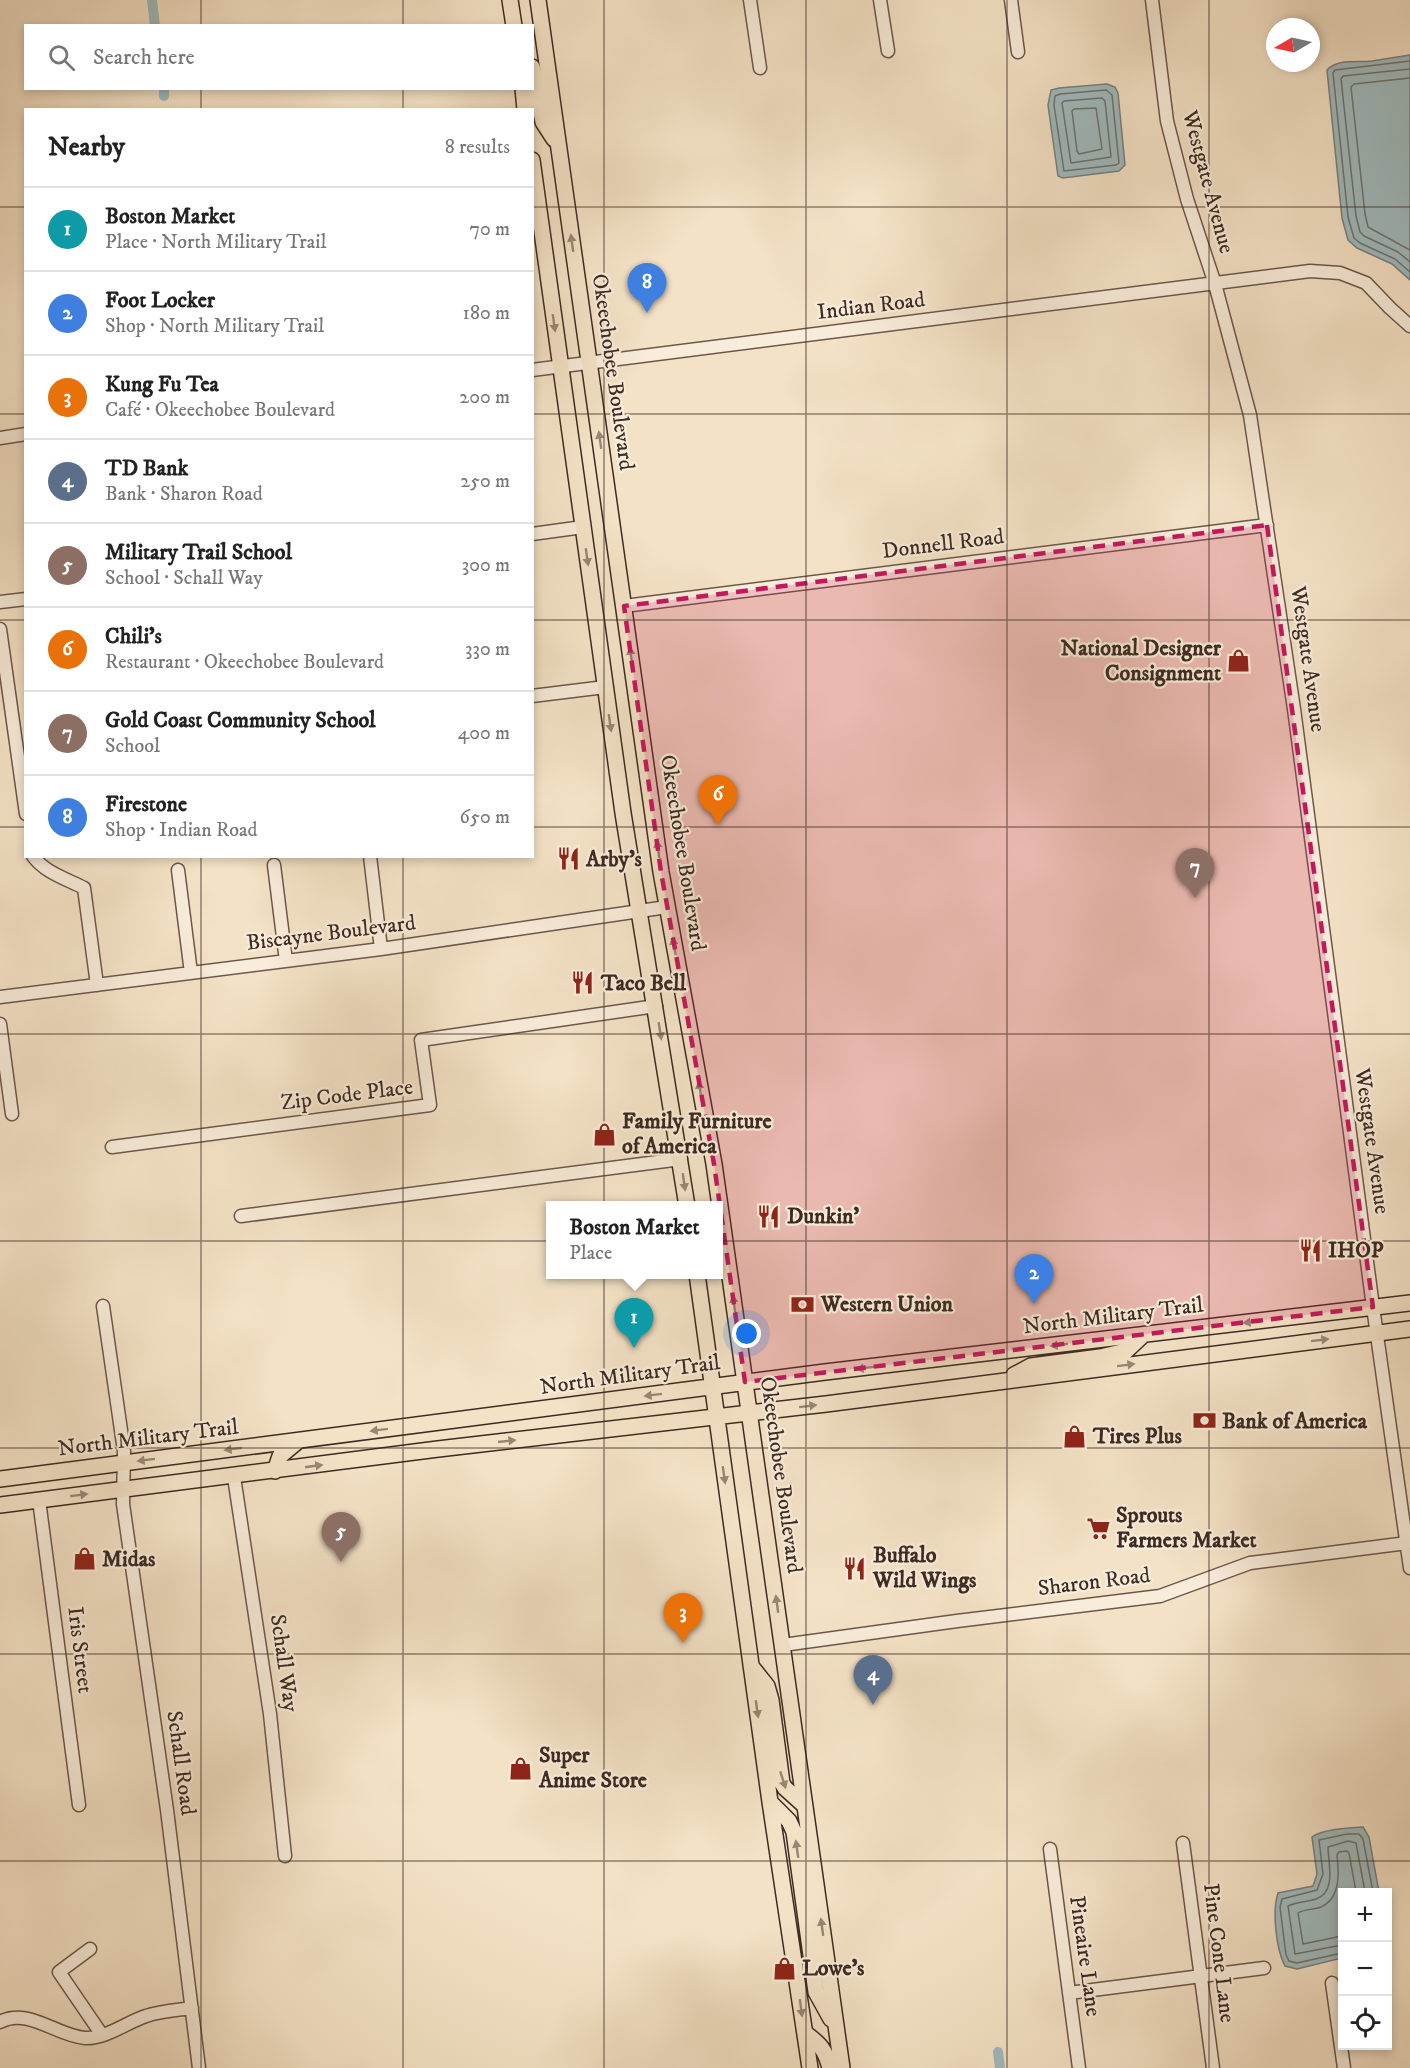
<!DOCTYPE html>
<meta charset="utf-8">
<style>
body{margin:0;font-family:"IM FELL DW Pica",serif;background:#f2f2f2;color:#222}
.controls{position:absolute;right:18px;bottom:18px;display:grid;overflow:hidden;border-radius:0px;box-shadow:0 3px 9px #0003}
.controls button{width:54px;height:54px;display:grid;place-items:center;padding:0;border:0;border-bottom:2px solid #e0e0e0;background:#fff;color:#222;font:30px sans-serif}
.compass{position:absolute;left:1266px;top:18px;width:54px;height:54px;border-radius:50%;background:#fff;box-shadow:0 3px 9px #0003;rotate:261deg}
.you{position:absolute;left:747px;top:1334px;width:21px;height:21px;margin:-15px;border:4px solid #fff;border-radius:50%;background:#1a73e8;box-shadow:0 0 0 9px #1a73e833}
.badge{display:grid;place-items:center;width:39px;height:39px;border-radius:50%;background:#1a73e8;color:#fff;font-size:20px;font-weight:700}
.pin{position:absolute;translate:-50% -50px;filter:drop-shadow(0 2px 3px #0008)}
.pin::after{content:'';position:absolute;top:32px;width:21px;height:18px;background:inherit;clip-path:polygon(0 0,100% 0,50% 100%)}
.popup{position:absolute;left:546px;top:1201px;width:177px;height:78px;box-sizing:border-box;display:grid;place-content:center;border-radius:0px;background:#fff;filter:drop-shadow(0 2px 4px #0005);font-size:20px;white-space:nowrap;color:#767676}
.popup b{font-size:22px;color:#222}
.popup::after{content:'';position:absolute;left:50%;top:100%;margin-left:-12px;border:12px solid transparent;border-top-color:#fff}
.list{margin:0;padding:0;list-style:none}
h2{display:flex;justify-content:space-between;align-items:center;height:78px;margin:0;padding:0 24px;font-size:26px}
h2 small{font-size:20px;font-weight:400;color:#767676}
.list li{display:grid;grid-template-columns:39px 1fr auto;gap:18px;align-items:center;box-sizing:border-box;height:84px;padding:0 24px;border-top:2px solid #e0e0e0}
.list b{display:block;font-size:22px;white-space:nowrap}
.list p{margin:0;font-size:20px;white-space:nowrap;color:#767676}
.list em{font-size:20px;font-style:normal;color:#767676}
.icon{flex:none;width:33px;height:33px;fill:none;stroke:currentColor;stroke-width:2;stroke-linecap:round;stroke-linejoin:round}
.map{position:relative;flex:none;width:1410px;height:2068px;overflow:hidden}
.search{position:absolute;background:#fff;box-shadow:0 3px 9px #0003;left:24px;top:24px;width:510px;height:66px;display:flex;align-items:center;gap:15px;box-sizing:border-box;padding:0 21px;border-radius:0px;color:#767676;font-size:22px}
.panel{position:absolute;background:#fff;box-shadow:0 3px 9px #0003;left:24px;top:108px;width:510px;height:750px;border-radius:0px}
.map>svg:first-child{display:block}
</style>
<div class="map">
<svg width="1410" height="2068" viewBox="0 0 1410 2068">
<rect width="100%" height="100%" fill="#f4e2c6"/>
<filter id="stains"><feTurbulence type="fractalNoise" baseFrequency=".00333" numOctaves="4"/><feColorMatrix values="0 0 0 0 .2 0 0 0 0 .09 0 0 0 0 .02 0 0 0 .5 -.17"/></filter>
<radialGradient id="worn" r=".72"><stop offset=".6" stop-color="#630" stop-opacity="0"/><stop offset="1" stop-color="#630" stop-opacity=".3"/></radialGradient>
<path fill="#a0bbbf" stroke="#788180" stroke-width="1.5" d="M 1410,55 L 1410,280 L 1392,264 L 1357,248 L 1348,240 L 1342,218 L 1327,70 C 1339,58 1357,63 1372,61 C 1385,59 1397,57 1410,55 Z
M 1107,84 L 1115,87 L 1118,93 L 1125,165 L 1119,171 L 1063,178 L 1058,176 L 1048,105 L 1051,90 L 1059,88 Z
M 1363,1827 L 1369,1837 L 1379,1892 L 1342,1892 L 1342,1958 L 1297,1969 L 1285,1966 C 1276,1949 1272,1911 1278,1893 L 1313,1886 L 1317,1874 L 1312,1837 C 1323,1829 1349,1828 1363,1827 Z"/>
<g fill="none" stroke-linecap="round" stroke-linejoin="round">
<path stroke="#6e7270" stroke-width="1.5" d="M 1410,61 L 1335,70 L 1333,73 L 1348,217 L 1354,238 L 1360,243 L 1395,259 L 1410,272
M 1410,69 L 1343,76 L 1341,79 L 1356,216 L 1360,232 L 1364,236 L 1398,252 L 1410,262
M 1410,78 L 1354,84 L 1351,87 L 1365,214 L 1368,227 L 1410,250
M 1106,90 L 1112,95 L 1119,163 L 1116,165 L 1064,171 L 1054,105 L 1055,96 L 1060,94 Z
M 1102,98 L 1105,101 L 1111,157 L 1071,163 L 1062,103 L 1064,101 Z
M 1096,108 L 1102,149 L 1079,154 L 1077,151 L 1072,111 L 1074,109 Z
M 1342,1936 L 1303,1944 L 1298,1913 C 1304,1909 1313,1910 1321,1907 C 1341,1898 1339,1873 1337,1855 L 1339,1852 L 1347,1851 L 1349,1853 L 1356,1892
M 1342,1945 L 1295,1954 L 1288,1906 C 1296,1902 1306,1902 1316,1899 C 1337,1892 1328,1862 1328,1847 L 1348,1841 L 1356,1843 L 1365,1892
M 1342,1953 L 1297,1963 L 1289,1961 L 1286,1955 L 1280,1907 L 1282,1899 L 1317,1890 L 1323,1874 L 1319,1840 L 1347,1834 L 1359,1834 L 1363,1839 L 1373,1892"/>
<path stroke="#a0bbbf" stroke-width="10" d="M 152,0 L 155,26
M 164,88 L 164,96
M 998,2052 L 1000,2068"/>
<defs>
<path id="minor" d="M 750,0 L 760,68
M 880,0 L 888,51
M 1011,0 L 1018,52
M 1152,0 L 1167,121 L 1187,199 L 1215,284 L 1250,415 L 1294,709 L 1373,1307 L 1410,1568
M 532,370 L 1310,271 L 1340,273 L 1366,283 L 1390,308 L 1410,326
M 0,438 L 26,434
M 532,534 L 583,527
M 0,602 L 26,599
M 624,606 L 1267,525
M 0,629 L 26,814
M 532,696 L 605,687
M 33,856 C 45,873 67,879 84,888 L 97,985
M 370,856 L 381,949
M 274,865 L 286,961
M 178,870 L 191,973
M 0,997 L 381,949 L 667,907
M 0,1024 L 12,1114
M 112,1147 L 430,1105 L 421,1040 L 656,1006
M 241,1216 L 681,1159
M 103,1306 L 124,1451 L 123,1504 L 167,1810 L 199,2068
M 234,1477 L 270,1714 L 285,1856
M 39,1500 L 79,1805
M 783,1645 L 957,1621 L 1160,1596 L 1250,1563 L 1407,1543
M 1183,1843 L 1213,2068
M 1050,1849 L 1079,2068
M 90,1949 L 59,1972 L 102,2035
M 1332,1983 L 1344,2068
M 1069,1993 L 1264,1968
M 0,2022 C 28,2007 57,2036 85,2038 C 106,2039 127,2022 146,2016 C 160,2011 178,2010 192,2008"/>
<path id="major" d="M 510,0 L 514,26
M 538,0 L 661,872 L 714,1164 L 842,2068
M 532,67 L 543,122 L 554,139
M 523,88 L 525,110
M 532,160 L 623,813 L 687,1206
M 697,1274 L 770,1802 L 810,2068
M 1014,1375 L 1031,1366 L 1100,1357 L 1126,1351 L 1142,1336
M 275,1471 L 280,1456 L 298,1441
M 0,1479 L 825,1372 L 1410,1303
M 0,1505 L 438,1449 L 826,1404 L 1410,1329
M 751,1666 L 767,1686 L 771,1700 L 782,1783 L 785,1788 L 805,1806
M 770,1802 L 789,1821 L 794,1832 L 816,1992 L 831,2019
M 805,2033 C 820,2044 825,2049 830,2068"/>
</defs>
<use href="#minor" stroke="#6b584b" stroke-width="15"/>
<use href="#major" stroke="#3d2a22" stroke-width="18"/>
<use href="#minor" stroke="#f8ecda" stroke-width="12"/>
<use href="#major" stroke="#f4e2c6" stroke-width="15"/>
</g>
<defs><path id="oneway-solid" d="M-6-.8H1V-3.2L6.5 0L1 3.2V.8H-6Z" transform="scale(1.5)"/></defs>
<g fill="#988674">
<use href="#oneway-solid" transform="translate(572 243) rotate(-98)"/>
<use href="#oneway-solid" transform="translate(554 323) rotate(82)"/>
<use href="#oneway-solid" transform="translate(600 440) rotate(-98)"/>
<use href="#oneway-solid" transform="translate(587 557) rotate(82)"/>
<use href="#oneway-solid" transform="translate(631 656) rotate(-98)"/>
<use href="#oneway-solid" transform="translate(610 723) rotate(82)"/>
<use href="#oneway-solid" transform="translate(658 849) rotate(-98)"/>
<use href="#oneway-solid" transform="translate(674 946) rotate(-100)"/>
<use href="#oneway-solid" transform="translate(660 1031) rotate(81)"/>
<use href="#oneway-solid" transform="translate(700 1090) rotate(-100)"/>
<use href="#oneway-solid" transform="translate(684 1182) rotate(82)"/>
<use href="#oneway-solid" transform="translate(734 1304) rotate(-98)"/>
<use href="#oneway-solid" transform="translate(1252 1322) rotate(173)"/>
<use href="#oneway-solid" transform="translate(1320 1340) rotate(-7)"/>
<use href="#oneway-solid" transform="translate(1059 1345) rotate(173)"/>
<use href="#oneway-solid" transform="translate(1126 1365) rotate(-7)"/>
<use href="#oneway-solid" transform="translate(865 1368) rotate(173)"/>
<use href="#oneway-solid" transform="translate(653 1395) rotate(173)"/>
<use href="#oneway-solid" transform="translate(808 1406) rotate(-7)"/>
<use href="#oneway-solid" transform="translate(379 1430) rotate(173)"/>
<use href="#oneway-solid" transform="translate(507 1441) rotate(-6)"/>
<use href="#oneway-solid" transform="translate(233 1449) rotate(173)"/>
<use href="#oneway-solid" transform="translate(146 1460) rotate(173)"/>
<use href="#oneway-solid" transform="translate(314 1466) rotate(-8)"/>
<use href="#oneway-solid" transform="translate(724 1475) rotate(82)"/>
<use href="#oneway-solid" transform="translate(79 1495) rotate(-7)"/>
<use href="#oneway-solid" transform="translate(777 1604) rotate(-98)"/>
<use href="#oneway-solid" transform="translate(757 1709) rotate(82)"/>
<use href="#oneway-solid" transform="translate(783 1780) rotate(72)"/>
<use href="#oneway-solid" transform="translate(797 1849) rotate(-98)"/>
<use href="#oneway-solid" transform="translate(822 1927) rotate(-98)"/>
<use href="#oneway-solid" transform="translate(801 2008) rotate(82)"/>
</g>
<path fill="#c2185b" fill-opacity="0.2" stroke="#c2185b" stroke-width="4.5" stroke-dasharray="12 8" stroke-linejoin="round" d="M 1267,525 L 1373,1307 L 745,1382 L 714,1164 L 661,872 L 624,606 Z"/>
<path fill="none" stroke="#3d2a22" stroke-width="1.5" stroke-opacity="0.55" d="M 201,0 L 201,26M 403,0 L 403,26M 604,0 L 604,2068M 806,0 L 806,2068M 1007,0 L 1007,2068M 1209,0 L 1209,2068M 201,88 L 201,110M 403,88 L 403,110M 0,207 L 26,207M 532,207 L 1410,207M 0,414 L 26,414M 532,414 L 1410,414M 0,620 L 26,620M 532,620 L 1410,620M 0,827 L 26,827M 532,827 L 1410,827M 201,856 L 201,2068M 403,856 L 403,2068M 0,1034 L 1410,1034M 0,1241 L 1410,1241M 0,1448 L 1410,1448M 0,1654 L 1410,1654M 0,1861 L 1410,1861"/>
<defs>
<symbol id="shop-bare" viewBox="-9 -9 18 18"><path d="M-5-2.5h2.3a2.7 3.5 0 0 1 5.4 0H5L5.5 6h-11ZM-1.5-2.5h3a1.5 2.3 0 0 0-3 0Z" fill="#8f2418" stroke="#f8ecda" stroke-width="2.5" paint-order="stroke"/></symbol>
<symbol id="restaurant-bare" viewBox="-9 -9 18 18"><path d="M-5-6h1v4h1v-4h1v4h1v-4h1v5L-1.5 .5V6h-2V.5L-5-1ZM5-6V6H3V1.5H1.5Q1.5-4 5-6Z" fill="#8f2418" stroke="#f8ecda" stroke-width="2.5" paint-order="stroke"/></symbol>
<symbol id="bank-bare" viewBox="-9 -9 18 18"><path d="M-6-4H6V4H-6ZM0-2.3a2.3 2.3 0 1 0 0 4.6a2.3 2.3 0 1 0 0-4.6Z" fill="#8f2418" stroke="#f8ecda" stroke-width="2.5" paint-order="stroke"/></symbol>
<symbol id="supermarket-bare" viewBox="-9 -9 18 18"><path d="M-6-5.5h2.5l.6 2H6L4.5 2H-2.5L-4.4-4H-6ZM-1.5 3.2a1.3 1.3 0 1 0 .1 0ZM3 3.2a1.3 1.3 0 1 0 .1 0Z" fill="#8f2418" stroke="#f8ecda" stroke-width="2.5" paint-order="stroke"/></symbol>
</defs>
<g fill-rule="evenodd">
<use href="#shop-bare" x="1222" y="644" width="33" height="33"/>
<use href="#restaurant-bare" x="552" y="842" width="33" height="33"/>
<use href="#restaurant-bare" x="566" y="966" width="33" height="33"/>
<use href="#shop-bare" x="588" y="1118" width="33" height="33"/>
<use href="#restaurant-bare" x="752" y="1200" width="33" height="33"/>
<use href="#restaurant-bare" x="1294" y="1234" width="33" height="33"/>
<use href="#bank-bare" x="786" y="1288" width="33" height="33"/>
<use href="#bank-bare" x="1188" y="1404" width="33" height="33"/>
<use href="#shop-bare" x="1058" y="1420" width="33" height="33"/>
<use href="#supermarket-bare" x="1082" y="1512" width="33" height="33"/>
<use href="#shop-bare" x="68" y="1542" width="33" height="33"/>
<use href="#restaurant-bare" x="838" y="1552" width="33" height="33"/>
<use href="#shop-bare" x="504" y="1752" width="33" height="33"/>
<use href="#shop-bare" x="768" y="1952" width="33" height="33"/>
</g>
<g text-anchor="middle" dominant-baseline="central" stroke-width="4.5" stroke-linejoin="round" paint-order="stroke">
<g font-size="22" fill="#3d2a22" stroke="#f8ecda">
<text transform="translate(1208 182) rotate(75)">Westgate Avenue</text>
<text transform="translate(871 306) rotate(-7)">Indian Road</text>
<text transform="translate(613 372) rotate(82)">Okeechobee Boulevard</text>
<text transform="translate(943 544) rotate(-7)">Donnell Road</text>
<text transform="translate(1308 659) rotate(82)">Westgate Avenue</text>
<text transform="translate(683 853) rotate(81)">Okeechobee Boulevard</text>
<text transform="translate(331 933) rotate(-7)">Biscayne Boulevard</text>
<text transform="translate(347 1095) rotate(-7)">Zip Code Place</text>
<text transform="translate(1372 1141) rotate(82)">Westgate Avenue</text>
<text transform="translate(1113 1316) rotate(-7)">North Military Trail</text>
<text transform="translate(630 1375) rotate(-8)">North Military Trail</text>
<text transform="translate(148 1438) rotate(-7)">North Military Trail</text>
<text transform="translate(781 1475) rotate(82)">Okeechobee Boulevard</text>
<text transform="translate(1094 1582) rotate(-7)">Sharon Road</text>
<text transform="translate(80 1650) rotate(83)">Iris Street</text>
<text transform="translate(284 1663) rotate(82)">Schall Way</text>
<text transform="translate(181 1763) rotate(82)">Schall Road</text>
<text transform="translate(1219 1953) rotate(83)">Pine Cone Lane</text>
<text transform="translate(1085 1956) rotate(82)">Pineaire Lane</text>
</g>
<g font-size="22" font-weight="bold" fill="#3d2a22" stroke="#f8ecda" text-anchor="start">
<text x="1221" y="648" text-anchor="end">National Designer<tspan x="1221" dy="25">Consignment</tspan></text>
<text x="586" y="859">Arby's</text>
<text x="601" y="983">Taco Bell</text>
<text x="622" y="1121">Family Furniture<tspan x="622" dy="25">of America</tspan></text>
<text x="787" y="1216">Dunkin'</text>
<text x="1328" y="1250">IHOP</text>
<text x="821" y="1304">Western Union</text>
<text x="1222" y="1421">Bank of America</text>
<text x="1093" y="1436">Tires Plus</text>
<text x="1116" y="1515">Sprouts<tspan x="1116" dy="25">Farmers Market</tspan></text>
<text x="873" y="1555">Buffalo<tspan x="873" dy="25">Wild Wings</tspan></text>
<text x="102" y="1559">Midas</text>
<text x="539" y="1755">Super<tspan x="539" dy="25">Anime Store</tspan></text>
<text x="802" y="1968">Lowe's</text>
</g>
</g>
<rect width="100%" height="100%" filter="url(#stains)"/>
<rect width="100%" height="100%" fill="url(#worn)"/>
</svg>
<div class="controls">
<button>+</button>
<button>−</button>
<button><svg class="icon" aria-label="locate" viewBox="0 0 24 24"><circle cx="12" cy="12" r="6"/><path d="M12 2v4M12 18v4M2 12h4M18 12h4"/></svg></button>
</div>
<svg class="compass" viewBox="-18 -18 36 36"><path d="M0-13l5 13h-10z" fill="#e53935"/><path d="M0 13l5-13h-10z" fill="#767676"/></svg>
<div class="you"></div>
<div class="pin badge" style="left:634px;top:1348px;background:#0f9aa8">1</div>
<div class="popup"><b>Boston Market</b>Place</div>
<div class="pin badge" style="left:1034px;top:1304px;background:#3f7fe0">2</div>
<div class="pin badge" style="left:683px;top:1643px;background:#e8710a">3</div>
<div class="pin badge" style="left:873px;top:1705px;background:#5c6f8a">4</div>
<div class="pin badge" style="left:341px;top:1562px;background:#8d6e63">5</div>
<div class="pin badge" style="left:718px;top:825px;background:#e8710a">6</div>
<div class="pin badge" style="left:1195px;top:898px;background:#8d6e63">7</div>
<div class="pin badge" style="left:647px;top:313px;background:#3f7fe0">8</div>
<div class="search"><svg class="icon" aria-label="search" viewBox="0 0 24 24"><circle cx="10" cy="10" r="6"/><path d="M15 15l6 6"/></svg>Search here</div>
<section class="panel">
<h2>Nearby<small>8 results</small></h2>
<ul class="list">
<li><span class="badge" style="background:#0f9aa8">1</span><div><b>Boston Market</b><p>Place · North Military Trail</p></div><em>70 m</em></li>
<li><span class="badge" style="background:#3f7fe0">2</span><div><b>Foot Locker</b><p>Shop · North Military Trail</p></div><em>180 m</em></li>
<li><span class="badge" style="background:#e8710a">3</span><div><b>Kung Fu Tea</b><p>Café · Okeechobee Boulevard</p></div><em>200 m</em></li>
<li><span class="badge" style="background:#5c6f8a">4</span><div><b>TD Bank</b><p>Bank · Sharon Road</p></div><em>250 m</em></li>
<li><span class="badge" style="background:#8d6e63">5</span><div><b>Military Trail School</b><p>School · Schall Way</p></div><em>300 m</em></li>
<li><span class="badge" style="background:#e8710a">6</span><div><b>Chili's</b><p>Restaurant · Okeechobee Boulevard</p></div><em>330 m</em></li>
<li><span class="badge" style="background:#8d6e63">7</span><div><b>Gold Coast Community School</b><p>School</p></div><em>400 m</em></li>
<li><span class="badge" style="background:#3f7fe0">8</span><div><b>Firestone</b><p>Shop · Indian Road</p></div><em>650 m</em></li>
</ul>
</section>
</div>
